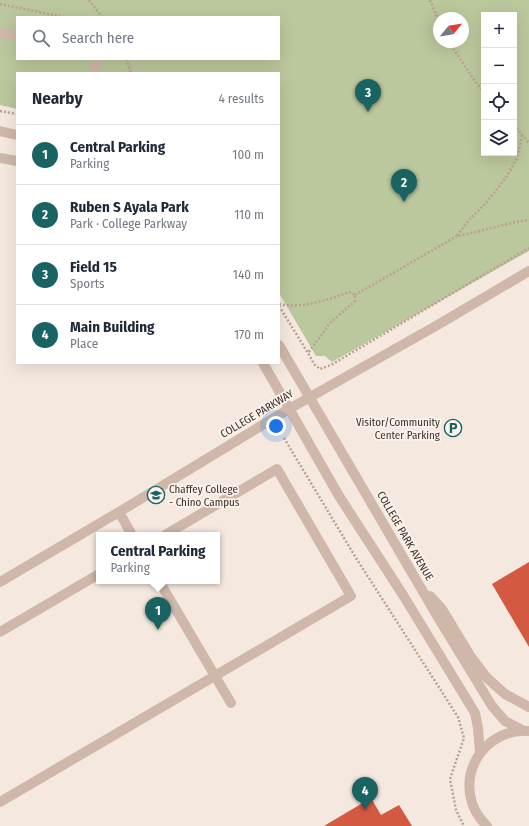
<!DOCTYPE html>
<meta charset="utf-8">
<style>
body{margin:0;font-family:"Fira Sans Condensed",sans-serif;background:#f2f2f3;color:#1f2937}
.controls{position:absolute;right:12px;top:12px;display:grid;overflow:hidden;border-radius:0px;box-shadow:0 4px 16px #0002}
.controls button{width:36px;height:36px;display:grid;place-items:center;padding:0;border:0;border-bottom:1px solid #e0e1e3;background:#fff;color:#1f2937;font:20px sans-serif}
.compass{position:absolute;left:433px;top:12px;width:36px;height:36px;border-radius:50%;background:#fff;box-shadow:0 4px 16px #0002;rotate:60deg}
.you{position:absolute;left:276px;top:426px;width:14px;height:14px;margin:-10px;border:3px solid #fff;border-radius:50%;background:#1a73e8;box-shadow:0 0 0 6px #1a73e833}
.badge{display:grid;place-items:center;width:26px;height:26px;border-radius:50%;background:#196363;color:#fff;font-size:13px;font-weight:700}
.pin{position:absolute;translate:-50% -33px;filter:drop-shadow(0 1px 2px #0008)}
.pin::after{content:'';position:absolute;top:21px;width:14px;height:12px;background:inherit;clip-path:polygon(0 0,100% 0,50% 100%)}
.popup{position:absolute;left:96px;top:532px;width:124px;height:52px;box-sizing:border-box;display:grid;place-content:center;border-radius:0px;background:#fff;filter:drop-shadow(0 1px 3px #0005);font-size:13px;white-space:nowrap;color:#747a83}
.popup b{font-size:15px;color:#1f2937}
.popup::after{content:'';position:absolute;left:50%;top:100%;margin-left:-8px;border:8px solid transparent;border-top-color:#fff}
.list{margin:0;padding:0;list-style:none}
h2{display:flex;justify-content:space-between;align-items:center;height:52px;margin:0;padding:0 16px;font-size:17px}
h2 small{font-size:13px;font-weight:400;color:#747a83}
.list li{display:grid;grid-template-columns:26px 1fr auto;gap:12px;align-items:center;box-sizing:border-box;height:60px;padding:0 16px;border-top:1px solid #e0e1e3}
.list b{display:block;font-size:15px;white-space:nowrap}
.list p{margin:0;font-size:13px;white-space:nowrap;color:#747a83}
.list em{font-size:13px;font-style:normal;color:#747a83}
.icon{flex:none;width:22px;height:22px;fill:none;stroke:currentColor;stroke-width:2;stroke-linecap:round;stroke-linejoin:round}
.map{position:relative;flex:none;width:529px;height:826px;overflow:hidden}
.search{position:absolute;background:#fff;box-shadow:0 4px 16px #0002;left:16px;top:16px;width:264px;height:44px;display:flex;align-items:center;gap:10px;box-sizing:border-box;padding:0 14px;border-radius:0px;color:#747a83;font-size:15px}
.panel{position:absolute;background:#fff;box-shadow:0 4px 16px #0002;left:16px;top:72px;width:264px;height:292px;border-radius:0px}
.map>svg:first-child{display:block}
</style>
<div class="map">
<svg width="529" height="826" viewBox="0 0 529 826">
<rect width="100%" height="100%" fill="#f5e9df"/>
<path fill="#bbc79c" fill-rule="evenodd" d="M 0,0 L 529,0 L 529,251 L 332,362 L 325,356 L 316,356 L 279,293 L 279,73 L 17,73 L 17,109 L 0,105 ZM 484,15 L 514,15 L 514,153 L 484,153 ZM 17,17 L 279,17 L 279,59 L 17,59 ZM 439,18 L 463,18 L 463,42 L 439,42 Z"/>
<path fill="#d35940" d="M 529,562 L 529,647 L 492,584 Z
M 371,798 L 381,815 L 399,805 L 412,826 L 324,826 Z"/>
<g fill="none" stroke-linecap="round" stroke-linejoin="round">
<path stroke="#bca192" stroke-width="2.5" stroke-dasharray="2 2" stroke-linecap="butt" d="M 89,0 L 102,17
M 430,0 L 439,22
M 0,4 L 63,17
M 449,42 L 476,83 L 484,92
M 126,59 L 131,73
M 0,111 L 17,114
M 514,125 L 529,143
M 522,135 L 517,158 L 507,176 L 486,203 L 468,221 L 457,236 C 481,232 504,223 529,220
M 355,295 L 457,236
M 279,304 C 303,309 326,300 350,292 L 355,295 L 355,301 L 328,325 L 323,333 L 308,353
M 279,306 L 308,353 L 314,364 L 320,369 L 331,365 L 529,248
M 284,438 L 356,558 L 458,717 L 464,738 L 450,779 L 456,810 L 464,826"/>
<path stroke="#cfb8a9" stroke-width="10" d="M 0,33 L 17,36
M 93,73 L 98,59
M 0,131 L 17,135
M 0,158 L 17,161
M 279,345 L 436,614 L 492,706 L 505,721 L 522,730
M 263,363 L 339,496 L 403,595 L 475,713 L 478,728 L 480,753
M 119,512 L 132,535
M 159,581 L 231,703
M 0,582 L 119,512 L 289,409 L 441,323 L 529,271
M 430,596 L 442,609 L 471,657 L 487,678 L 505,694 L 529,707
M 0,632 L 99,574
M 0,802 L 351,596 L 277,469 L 165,535
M 487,826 C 481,820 475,812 472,803 C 460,765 490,728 529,731"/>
</g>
<defs>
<symbol id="parking-ring" viewBox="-11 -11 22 22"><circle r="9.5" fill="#fcf4ec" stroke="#196363" stroke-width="1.5"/><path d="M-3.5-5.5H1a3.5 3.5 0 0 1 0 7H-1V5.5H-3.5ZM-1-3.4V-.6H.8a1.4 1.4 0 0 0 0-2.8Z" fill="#196363"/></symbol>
<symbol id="university-ring" viewBox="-11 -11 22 22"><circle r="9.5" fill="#fcf4ec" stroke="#196363" stroke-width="1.5"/><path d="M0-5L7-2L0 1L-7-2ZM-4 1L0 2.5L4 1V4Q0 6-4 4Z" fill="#196363"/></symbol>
</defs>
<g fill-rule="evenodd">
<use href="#parking-ring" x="443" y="418" width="20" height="20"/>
<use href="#university-ring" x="146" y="485" width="20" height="20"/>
</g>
<g text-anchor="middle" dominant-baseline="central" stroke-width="3.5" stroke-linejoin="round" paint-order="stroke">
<g font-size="11" fill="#3c2e29" stroke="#fcf4ec">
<text transform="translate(257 414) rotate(-31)">COLLEGE PARKWAY</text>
<text transform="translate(405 536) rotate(60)">COLLEGE PARK AVENUE</text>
</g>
<g font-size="11" fill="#3c2e29" stroke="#fcf4ec" text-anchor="end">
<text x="440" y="422">Visitor/Community<tspan x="440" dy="13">Center Parking</tspan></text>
<text x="169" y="489" text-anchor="start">Chaffey College<tspan x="169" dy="13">- Chino Campus</tspan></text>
</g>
</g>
</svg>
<div class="controls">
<button>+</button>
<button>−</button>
<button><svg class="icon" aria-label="locate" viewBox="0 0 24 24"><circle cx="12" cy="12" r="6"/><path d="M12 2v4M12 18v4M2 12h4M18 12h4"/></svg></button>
<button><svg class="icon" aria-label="layers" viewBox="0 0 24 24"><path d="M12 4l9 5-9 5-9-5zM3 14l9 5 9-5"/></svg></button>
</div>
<svg class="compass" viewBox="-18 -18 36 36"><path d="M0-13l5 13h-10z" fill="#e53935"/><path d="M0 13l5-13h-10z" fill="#747a83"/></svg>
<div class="you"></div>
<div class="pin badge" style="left:158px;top:630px">1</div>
<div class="popup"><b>Central Parking</b>Parking</div>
<div class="pin badge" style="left:404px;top:202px">2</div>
<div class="pin badge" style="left:368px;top:112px">3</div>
<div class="pin badge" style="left:365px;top:810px">4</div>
<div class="search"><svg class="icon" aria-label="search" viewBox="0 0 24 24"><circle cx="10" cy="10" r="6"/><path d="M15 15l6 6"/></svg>Search here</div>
<section class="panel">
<h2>Nearby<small>4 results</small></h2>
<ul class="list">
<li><span class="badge">1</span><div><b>Central Parking</b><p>Parking</p></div><em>100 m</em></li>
<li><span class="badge">2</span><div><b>Ruben S Ayala Park</b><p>Park · College Parkway</p></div><em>110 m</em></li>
<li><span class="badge">3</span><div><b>Field 15</b><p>Sports</p></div><em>140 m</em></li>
<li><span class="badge">4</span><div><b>Main Building</b><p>Place</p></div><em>170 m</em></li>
</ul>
</section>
</div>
